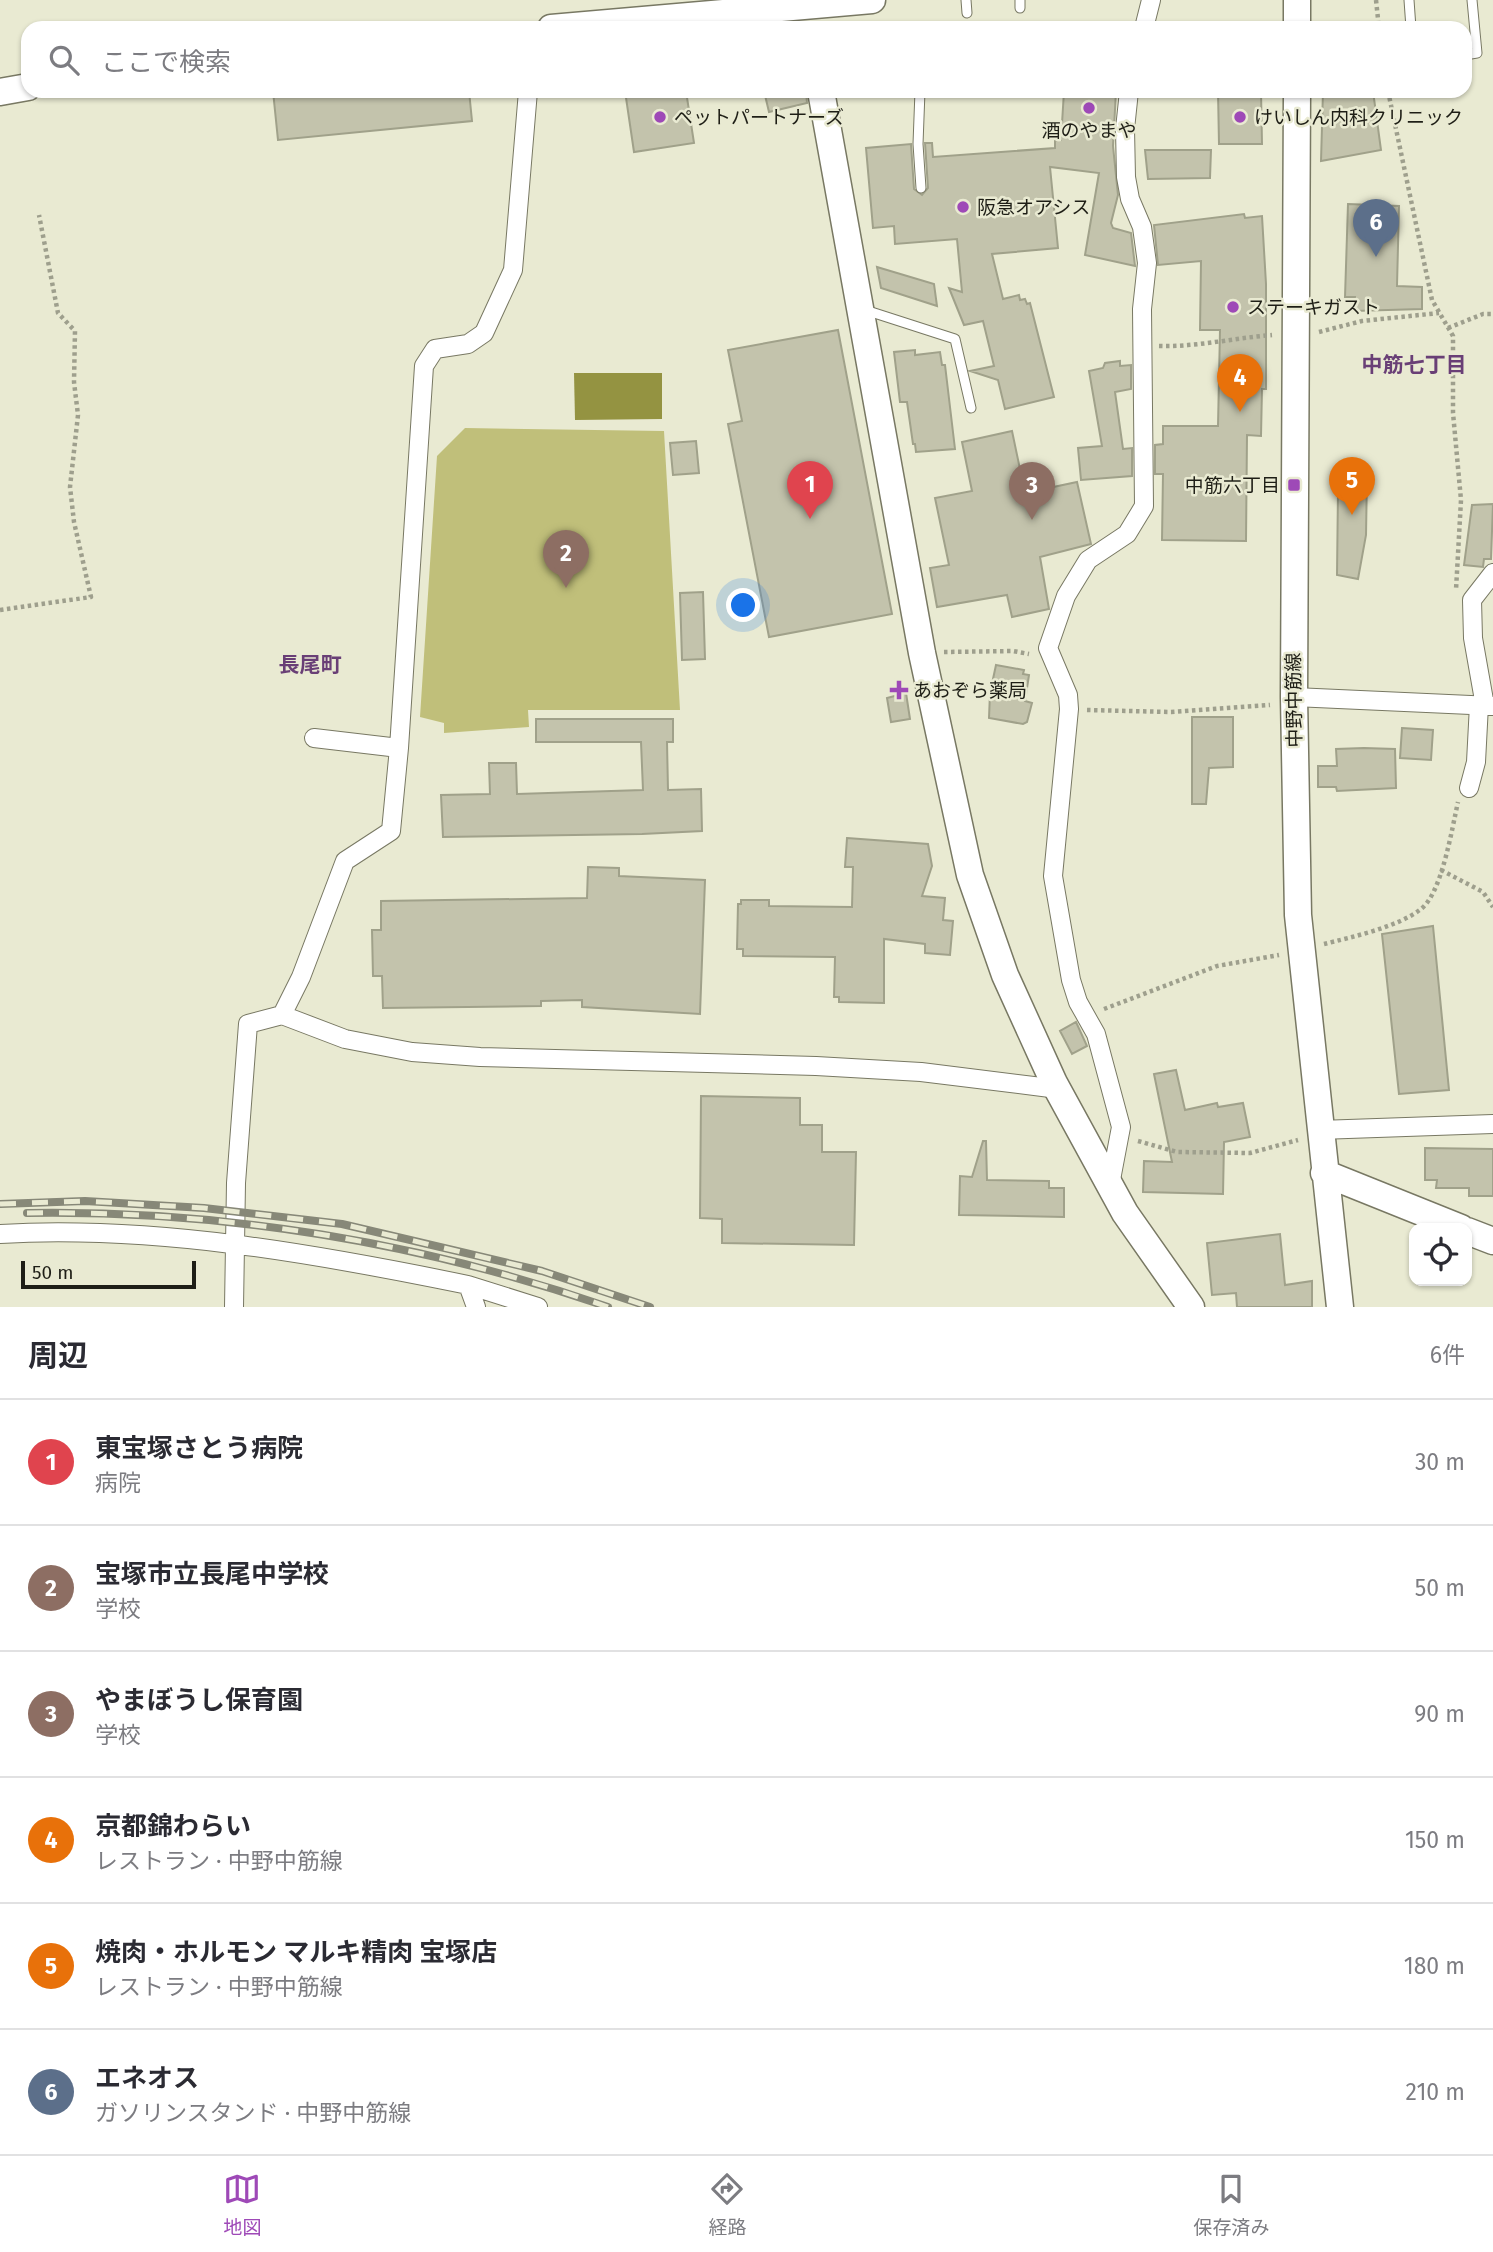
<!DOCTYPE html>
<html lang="ja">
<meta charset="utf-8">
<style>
body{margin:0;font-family:"Fira Sans","Noto Sans JP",sans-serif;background:#f7f7f7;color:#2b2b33}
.controls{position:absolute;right:21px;bottom:21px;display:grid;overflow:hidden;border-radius:14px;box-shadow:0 2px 5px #0004}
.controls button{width:63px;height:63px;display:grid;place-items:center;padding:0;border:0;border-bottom:2px solid #e1e1e2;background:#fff;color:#2b2b33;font:35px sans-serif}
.scale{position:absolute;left:21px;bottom:18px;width:175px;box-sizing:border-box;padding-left:7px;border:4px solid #1e1e16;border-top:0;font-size:19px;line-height:24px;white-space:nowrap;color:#1e1e16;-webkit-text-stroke:5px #e9ead2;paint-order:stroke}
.you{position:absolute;left:744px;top:606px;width:24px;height:24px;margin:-18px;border:5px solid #fff;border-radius:50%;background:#1a73e8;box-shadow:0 0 0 10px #1a73e833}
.badge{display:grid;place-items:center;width:46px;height:46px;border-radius:50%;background:#9e49b7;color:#fff;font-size:23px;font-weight:700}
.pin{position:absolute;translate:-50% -58px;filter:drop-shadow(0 2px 4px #0008)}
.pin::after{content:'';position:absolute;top:37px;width:24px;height:21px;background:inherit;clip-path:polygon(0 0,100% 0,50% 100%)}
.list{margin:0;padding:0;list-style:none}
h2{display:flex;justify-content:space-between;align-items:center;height:91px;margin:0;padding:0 28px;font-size:30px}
h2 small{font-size:23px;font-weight:400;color:#7c7c81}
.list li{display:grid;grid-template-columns:46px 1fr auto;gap:21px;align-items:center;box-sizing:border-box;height:126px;padding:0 28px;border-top:2px solid #e1e1e2}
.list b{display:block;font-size:26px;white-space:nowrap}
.list p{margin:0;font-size:23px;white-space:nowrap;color:#7c7c81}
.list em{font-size:23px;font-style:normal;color:#7c7c81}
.icon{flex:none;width:38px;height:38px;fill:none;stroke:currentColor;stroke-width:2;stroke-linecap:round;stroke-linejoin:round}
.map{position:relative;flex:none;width:1493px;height:1307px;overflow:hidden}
.search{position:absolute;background:#fff;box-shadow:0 2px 5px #0004;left:21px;right:21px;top:21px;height:77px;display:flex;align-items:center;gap:18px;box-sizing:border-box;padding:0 24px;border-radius:21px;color:#7c7c81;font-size:26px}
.sheet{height:847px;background:#fff}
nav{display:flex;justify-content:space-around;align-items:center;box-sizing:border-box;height:98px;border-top:2px solid #e1e1e2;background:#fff;font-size:19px;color:#7c7c81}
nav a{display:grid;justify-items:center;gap:4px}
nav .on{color:#9e49b7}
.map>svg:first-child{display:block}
</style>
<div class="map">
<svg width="1493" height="1307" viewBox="0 0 1493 1307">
<rect width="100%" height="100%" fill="#e9ead2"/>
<path fill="#c0bf7a" d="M 465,428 L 664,431 L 680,710 L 528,710 L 529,727 L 444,733 L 444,723 L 420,717 L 437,456 Z"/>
<path fill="#949341" d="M 574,373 L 662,373 L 662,419 L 575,420 Z"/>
<path fill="#c3c3ac" stroke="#a0a18a" stroke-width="2" d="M 273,91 L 469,91 L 472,121 L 278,140 Z
M 625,91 L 686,91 L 694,143 L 634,152 Z
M 764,91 L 806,91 L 807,103 L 769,112 Z
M 1064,91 L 1116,91 L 1113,146 L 1118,195 L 1111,223 L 1113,228 L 1131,233 L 1135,266 L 1085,255 L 1099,173 L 1050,167 L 1058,248 L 992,254 L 1003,299 L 1019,295 L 1020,300 L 1025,299 L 1027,304 L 1030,303 L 1054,397 L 1005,409 L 998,380 L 970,371 L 994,366 L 983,321 L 964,325 L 949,288 L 962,292 L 957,239 L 895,244 L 894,226 L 873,228 L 866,148 L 911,144 L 914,189 L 922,195 L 928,188 L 925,143 L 932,143 L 933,157 L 1055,148 L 1055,141 L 1061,140 Z
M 1218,91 L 1261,91 L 1262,144 L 1219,144 Z
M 1323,91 L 1373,91 L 1381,150 L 1321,161 Z
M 1145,150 L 1211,150 L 1210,178 L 1148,179 Z
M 1348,204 L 1399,206 L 1397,286 L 1422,287 L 1422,309 L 1354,311 L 1355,297 L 1345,297 Z
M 1244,214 L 1245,218 L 1262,216 L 1266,284 L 1266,389 L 1262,389 L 1261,436 L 1247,435 L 1246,541 L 1162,540 L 1163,474 L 1155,474 L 1155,445 L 1163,444 L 1163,426 L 1218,426 L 1220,330 L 1200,330 L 1201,261 L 1158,265 L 1154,225 Z
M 877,267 L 934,284 L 937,306 L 881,288 Z
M 838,330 L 892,614 L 769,637 L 728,424 L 742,421 L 728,350 Z
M 915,350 L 915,355 L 940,352 L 942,365 L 945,365 L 955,449 L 916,452 L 915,444 L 913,444 L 907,402 L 900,402 L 894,352 Z
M 1120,361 L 1120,366 L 1131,365 L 1131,389 L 1115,392 L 1123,449 L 1132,448 L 1132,476 L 1081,480 L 1078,448 L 1102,446 L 1089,371 L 1103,368 L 1105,363 Z
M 1012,431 L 1025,493 L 1077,482 L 1091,544 L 1040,557 L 1049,609 L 1012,617 L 1007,595 L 937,607 L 930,568 L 949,565 L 935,498 L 972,491 L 962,442 Z
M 696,441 L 699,473 L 673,475 L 670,443 Z
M 1346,475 L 1367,475 L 1366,535 L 1358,579 L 1337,575 L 1338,490 L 1345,490 Z
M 1493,504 L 1491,559 L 1484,559 L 1483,567 L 1464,565 L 1472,505 Z
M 703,592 L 705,659 L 682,660 L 680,593 Z
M 996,665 L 1024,670 L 1023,674 L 1029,675 L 1025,701 L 1032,703 L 1027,722 L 1023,724 L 989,718 L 990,693 Z
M 906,693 L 910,719 L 891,722 L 887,698 Z
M 1192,717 L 1233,717 L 1233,767 L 1209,768 L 1206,804 L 1192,804 Z
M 536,719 L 673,719 L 673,742 L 667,742 L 668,790 L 701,789 L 702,831 L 642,834 L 443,837 L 441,795 L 490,794 L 489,763 L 516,763 L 517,794 L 643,790 L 641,742 L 536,742 Z
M 1402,728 L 1433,730 L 1431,760 L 1400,758 Z
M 1364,748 L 1395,749 L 1396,788 L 1337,791 L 1336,787 L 1318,787 L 1318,766 L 1337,766 L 1336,749 Z
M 847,838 L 928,844 L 932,866 L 922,896 L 945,898 L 943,920 L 953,921 L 950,955 L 925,953 L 925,944 L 884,939 L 884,1003 L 839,1002 L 839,997 L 834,997 L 835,957 L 743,956 L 743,949 L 737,949 L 738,904 L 741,904 L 741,900 L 769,900 L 769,906 L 852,907 L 853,867 L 845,867 Z
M 588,867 L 619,868 L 619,876 L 705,880 L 700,1014 L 582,1007 L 582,1000 L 541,1001 L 541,1006 L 383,1008 L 382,976 L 373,976 L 372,930 L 381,930 L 381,901 L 587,898 Z
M 1433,926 L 1449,1090 L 1399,1094 L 1382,934 Z
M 1076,1022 L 1087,1046 L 1072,1054 L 1060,1031 Z
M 1176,1070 L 1185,1110 L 1217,1103 L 1218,1107 L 1243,1103 L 1250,1137 L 1224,1142 L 1223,1194 L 1143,1192 L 1144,1161 L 1172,1162 L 1154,1074 Z
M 701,1096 L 800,1098 L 800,1125 L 822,1125 L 822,1152 L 856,1152 L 854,1245 L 722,1243 L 722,1219 L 700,1218 Z
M 983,1141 L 986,1141 L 987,1180 L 1049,1181 L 1049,1188 L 1064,1188 L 1064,1217 L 959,1215 L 960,1176 L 972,1177 Z
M 1425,1148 L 1493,1149 L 1493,1196 L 1469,1196 L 1469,1188 L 1436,1188 L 1437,1180 L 1425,1180 Z
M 1280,1234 L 1285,1285 L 1312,1281 L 1312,1307 L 1237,1307 L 1236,1293 L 1212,1295 L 1207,1243 Z"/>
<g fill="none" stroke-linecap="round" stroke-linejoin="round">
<defs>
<path id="lane" d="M 966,0 L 967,13
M 1020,0 L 1020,8
M 1409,0 L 1411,28
M 1465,55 L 1477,53 L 1472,0
M 920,91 L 918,144 L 921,188
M 865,310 L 955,339 L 971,408"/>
<path id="street" d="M 1144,28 L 1151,0
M 1294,697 L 1493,706
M 1485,706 L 1473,638 L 1472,600 L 1493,573
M 314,738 L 399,748
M 1469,788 L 1476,762 L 1479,705
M 282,1015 L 345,1039 L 412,1052 L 480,1057 L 816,1066 L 921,1072 L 1058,1089
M 1319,1130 L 1493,1124
M 1110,1185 L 1121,1127 L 1096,1034 L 1078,1002 L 1071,980 L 1053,876 L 1069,709 L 1068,695 L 1048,648 L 1066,596 L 1088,560 L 1127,534 L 1144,506 L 1142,309 L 1147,263 L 1142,227 L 1130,199 L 1126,177 L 1125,129 L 1129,91
M 0,1234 C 155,1225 317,1254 468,1285
M 234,1307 L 236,1183 L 248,1024 L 282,1015 L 301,977 L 345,861 L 391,831 L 399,748 L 424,366 L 435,349 L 468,344 L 484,333 L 513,270 L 528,91
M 476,1307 L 468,1285 L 538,1307"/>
<path id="secondary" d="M 1297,0 L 1297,28
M 551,28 L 872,0
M 821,91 L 922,653 L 970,875 L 1005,975 L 1054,1083 L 1125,1213 L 1191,1307
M 1297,91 L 1294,697 L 1298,915 L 1340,1307
M 0,92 L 28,87
M 1324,1173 L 1461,1228
M 1467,1231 L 1493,1241"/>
</defs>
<use href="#lane" stroke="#787863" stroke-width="11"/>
<use href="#street" stroke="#787863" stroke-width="20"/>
<use href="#secondary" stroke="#787863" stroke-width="29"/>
<path stroke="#9e9f8d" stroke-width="4.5" stroke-dasharray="3.5 3.5" stroke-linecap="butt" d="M 1376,0 L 1379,28
M 1388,91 L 1432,300 L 1453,336 L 1453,413 L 1461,500 L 1456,590
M 1448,328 L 1483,314 L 1493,314
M 1319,332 L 1362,321 L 1439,313
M 1159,346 C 1197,347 1234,338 1272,335
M 0,610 L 91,597 L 74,522 L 70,487 L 78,415 L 74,382 L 75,331 L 58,313 L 39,215
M 944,652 L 1013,651 L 1029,654
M 1087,710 L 1171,712 L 1270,705
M 1441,870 L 1483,892 L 1493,907
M 1324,944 C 1352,937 1398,927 1421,909 C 1442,893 1452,828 1458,802
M 1104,1009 L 1217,966 L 1279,955
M 1138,1141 L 1177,1152 L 1250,1153 L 1298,1140"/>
<use href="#lane" stroke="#fff" stroke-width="9"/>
<use href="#street" stroke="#fff" stroke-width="18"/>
<use href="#secondary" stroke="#fff" stroke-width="26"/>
<defs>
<path id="rail" d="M 0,1204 L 85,1201 L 204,1208 L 342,1224 L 542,1271 L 650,1307
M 27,1213 C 224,1210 422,1242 608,1307"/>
</defs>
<use href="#rail" stroke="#878878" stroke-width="8"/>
<use href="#rail" stroke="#e9ead2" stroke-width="5" stroke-dasharray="16" stroke-linecap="butt"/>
</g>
<g fill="#9e49b7" stroke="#e9ead2" stroke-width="2.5">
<circle cx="1089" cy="108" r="7"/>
<circle cx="660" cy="117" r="7"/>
<circle cx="1240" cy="117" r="7"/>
<circle cx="963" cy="207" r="7"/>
<circle cx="1233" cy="307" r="7"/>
<rect x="1287" y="478" width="14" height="14" rx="3.5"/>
<path d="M895.5 679.5h7v7h7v7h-7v7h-7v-7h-7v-7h7z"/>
</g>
<g text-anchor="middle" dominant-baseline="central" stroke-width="5" stroke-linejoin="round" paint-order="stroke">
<g font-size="19" fill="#1e1e16" stroke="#e9ead2" text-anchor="start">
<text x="674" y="117">ペットパートナーズ</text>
<text x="1254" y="117">けいしん内科クリニック</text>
<text x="1089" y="130" text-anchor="middle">酒のやまや</text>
<text x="977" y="207">阪急オアシス</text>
<text x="1247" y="307">ステーキガスト</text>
<text x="1280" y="485" text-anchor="end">中筋六丁目</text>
<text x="913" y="690">あおぞら薬局</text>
</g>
<g font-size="19" fill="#1e1e16" stroke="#e9ead2">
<text transform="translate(1294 700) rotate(-91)">中野中筋線</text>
</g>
<g font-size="21" font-weight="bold" fill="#693f76" stroke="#e9ead2">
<text x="1414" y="365">中筋七丁目</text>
<text x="310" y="665">長尾町</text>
</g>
</g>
</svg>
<div class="controls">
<button><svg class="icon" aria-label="locate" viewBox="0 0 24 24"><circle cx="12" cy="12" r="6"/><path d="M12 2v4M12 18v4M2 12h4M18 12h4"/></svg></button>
</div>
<div class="scale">50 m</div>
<div class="you"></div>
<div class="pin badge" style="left:810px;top:519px;background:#e0444e">1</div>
<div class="pin badge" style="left:566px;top:588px;background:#8d6e63">2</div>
<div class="pin badge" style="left:1032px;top:520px;background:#8d6e63">3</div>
<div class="pin badge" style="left:1240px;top:412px;background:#e8710a">4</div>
<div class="pin badge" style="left:1352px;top:515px;background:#e8710a">5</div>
<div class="pin badge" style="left:1376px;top:257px;background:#5c6f8a">6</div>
<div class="search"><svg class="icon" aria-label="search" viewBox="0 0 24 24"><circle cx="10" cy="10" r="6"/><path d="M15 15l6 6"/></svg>ここで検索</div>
</div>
<section class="sheet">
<h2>周辺<small>6件</small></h2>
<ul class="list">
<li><span class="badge" style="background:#e0444e">1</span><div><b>東宝塚さとう病院</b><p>病院</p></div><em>30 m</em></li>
<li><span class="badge" style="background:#8d6e63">2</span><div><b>宝塚市立長尾中学校</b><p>学校</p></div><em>50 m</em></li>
<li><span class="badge" style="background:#8d6e63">3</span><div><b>やまぼうし保育園</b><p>学校</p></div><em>90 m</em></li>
<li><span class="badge" style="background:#e8710a">4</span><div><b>京都錦わらい</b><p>レストラン · 中野中筋線</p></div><em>150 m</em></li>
<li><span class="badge" style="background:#e8710a">5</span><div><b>焼肉・ホルモン マルキ精肉 宝塚店</b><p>レストラン · 中野中筋線</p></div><em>180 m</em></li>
<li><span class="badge" style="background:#5c6f8a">6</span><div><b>エネオス</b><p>ガソリンスタンド · 中野中筋線</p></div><em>210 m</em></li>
</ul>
</section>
<nav>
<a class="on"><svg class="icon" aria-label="map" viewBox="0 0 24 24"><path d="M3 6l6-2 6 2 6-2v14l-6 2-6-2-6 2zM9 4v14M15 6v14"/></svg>地図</a>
<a><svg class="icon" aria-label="directions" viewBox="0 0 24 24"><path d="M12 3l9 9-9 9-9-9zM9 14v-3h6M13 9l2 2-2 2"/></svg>経路</a>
<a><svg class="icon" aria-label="saved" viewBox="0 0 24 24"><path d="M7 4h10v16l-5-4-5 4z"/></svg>保存済み</a>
</nav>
